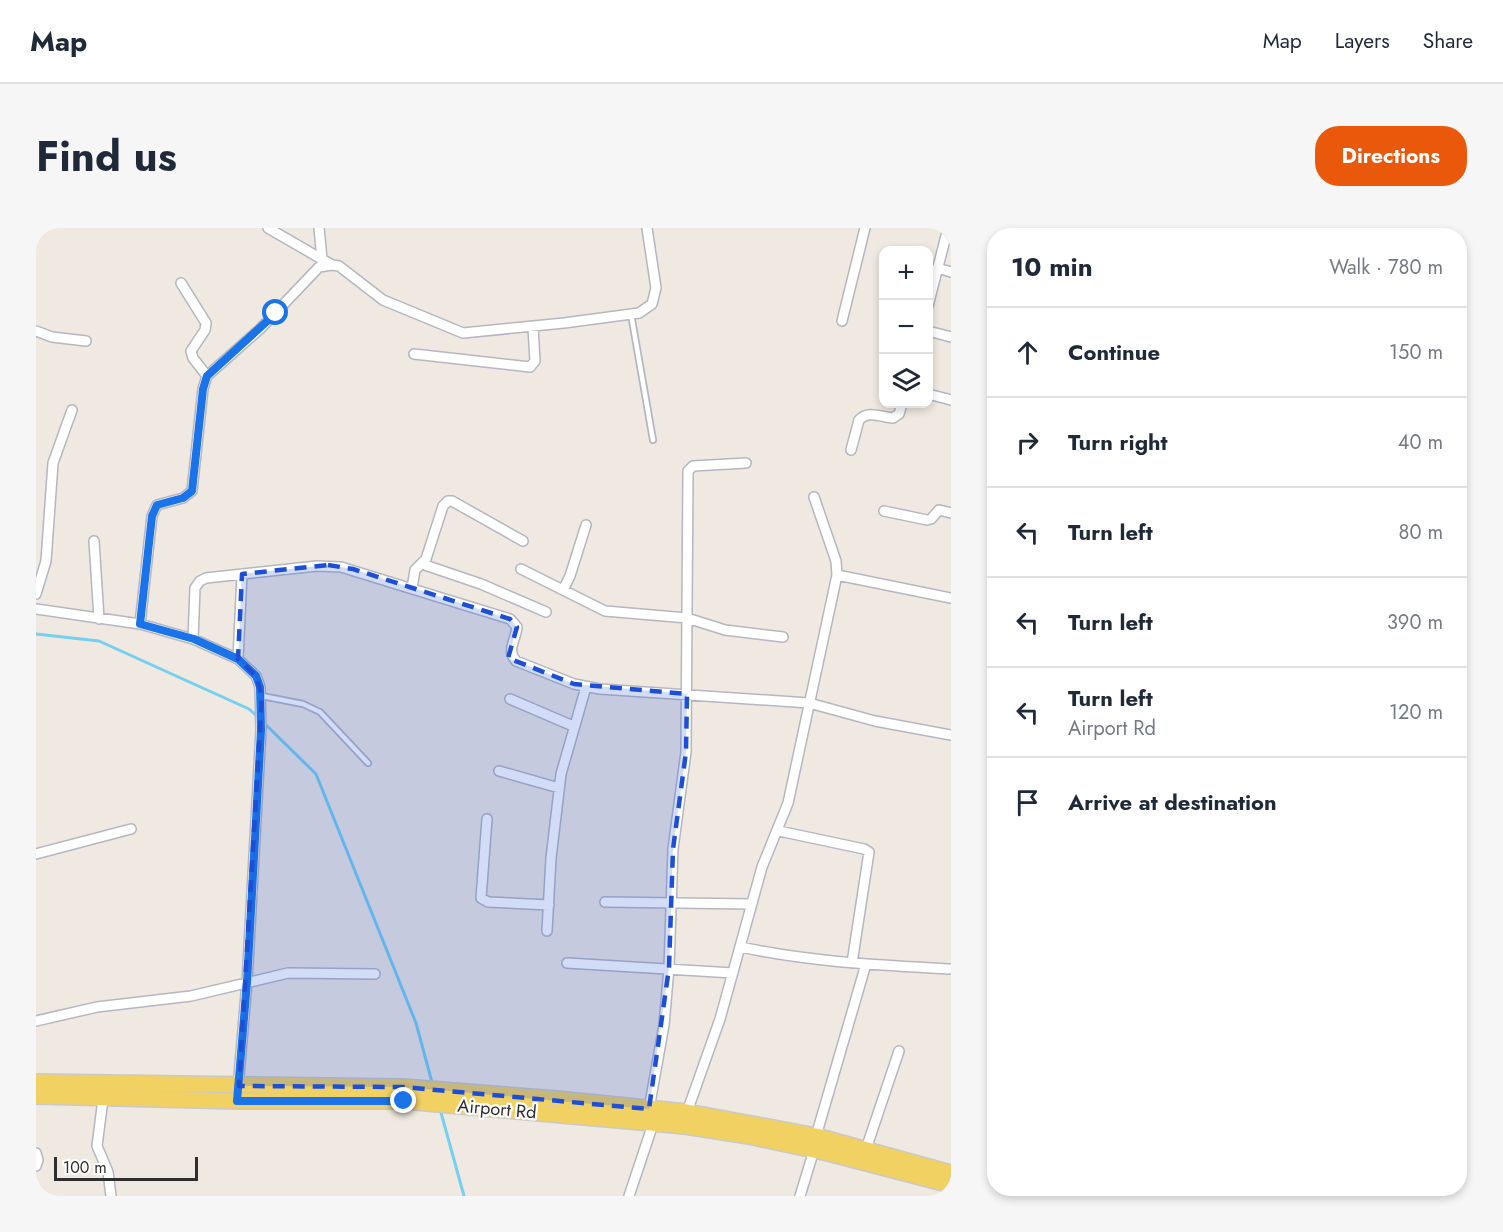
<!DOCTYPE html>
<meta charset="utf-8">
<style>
body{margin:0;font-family:Jost,sans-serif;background:#f6f6f7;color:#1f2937}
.controls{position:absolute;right:18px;top:18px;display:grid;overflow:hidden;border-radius:12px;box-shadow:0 3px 9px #0003}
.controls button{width:54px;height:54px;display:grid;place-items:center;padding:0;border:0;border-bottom:2px solid #e0e1e3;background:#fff;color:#1f2937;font:30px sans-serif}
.scale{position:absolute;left:18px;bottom:15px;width:144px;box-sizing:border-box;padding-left:6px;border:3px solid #2e2e2e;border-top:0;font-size:16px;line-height:21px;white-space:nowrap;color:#2e2e2e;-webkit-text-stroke:4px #fff;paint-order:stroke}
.stop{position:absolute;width:18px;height:18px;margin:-14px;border:4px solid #1a73e8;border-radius:50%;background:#fff}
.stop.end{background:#1a73e8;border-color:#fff;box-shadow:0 2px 6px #0008}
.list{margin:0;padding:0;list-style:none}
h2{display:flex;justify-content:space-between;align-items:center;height:78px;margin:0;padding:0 24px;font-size:26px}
h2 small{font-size:20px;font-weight:400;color:#747a83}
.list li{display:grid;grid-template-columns:39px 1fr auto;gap:18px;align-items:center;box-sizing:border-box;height:90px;padding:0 24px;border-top:2px solid #e0e1e3}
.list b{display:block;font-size:22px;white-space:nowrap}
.list p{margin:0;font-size:20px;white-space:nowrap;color:#747a83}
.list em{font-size:20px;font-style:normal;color:#747a83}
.icon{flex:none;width:33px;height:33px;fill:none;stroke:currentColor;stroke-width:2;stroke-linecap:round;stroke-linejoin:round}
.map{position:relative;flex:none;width:915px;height:968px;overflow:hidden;border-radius:24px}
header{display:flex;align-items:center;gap:36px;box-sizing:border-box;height:84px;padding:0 30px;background:#fff;border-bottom:2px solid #e0e1e3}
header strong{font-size:28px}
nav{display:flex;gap:33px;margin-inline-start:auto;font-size:21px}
.intro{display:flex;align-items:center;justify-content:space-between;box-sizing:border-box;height:144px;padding:0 36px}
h1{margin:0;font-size:42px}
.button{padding:15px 27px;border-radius:24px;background:#ea580c;color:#fff;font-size:21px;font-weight:700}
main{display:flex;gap:36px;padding:0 36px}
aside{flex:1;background:#fff;border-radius:24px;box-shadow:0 3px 9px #0003}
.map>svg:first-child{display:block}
</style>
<header>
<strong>Map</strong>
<nav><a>Map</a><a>Layers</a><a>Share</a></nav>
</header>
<div class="intro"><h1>Find us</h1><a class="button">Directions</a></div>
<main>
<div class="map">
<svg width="915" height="968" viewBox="0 0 915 968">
<rect width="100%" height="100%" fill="#efe9e1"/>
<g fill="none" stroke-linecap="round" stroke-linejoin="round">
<path stroke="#75cff0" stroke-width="3" d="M 0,406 L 63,413 L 213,481 L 223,490
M 227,494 L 280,546 L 380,795 L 397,858
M 404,881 L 428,968"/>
<defs>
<path id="service" d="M 595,86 L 617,212
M 226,468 L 267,476 L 284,484 L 332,535"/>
<path id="minor" d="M 232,0 L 296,37
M 283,0 L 286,31
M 901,40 L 915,44
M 145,55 L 170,95 L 169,102 L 155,123 L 157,130 L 171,148
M 892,78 L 912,0
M 806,93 L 829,0
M 0,103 L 16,109 L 50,113
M 892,103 L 915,109
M 378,126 L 494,139 L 499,133 L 497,99
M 892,166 L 915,172
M 815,222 L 823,192 C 832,182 845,189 857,190 L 863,186 L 866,176
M 848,283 L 891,292 L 895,291 L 903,282 L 915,285
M 58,313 L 63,391
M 386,336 L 445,356 L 510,384
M 485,341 L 569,383 L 651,390 L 689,402 L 747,409
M 801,347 L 915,370
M 376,360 L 379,342 L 390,331 L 407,278 L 412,273 L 416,273 L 487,313
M 527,362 L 534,348 L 550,297
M 0,366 L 10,333 L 17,235 L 36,182
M 0,381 L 104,396 L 157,411 L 202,431 L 220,448 L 224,459 L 225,502 L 211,754 L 202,860
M 104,396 L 116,288 L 121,277 L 147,270 L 156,263 L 167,161 L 171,148 L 224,101 L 283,39 L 296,37 L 303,38 L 347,72 L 427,105 L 528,95 L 603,85 L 616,76 L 620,60 L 611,0
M 157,411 L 159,360 L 164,353 L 170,350 L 281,338 L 305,339 L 474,391 L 481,399 C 480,412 470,422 480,433 L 538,456 L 564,461 L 773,475 L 839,493 L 915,507
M 202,431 L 206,346
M 474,471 L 537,498
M 463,543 L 523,560
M 451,591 L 445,670 L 452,674 L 513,677
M 743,603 L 828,621 L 833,624 L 816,735
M 0,626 L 95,601
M 569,674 L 715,676
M 511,703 L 515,630 L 525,546 L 550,459
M 705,719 C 774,734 844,737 915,741
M 531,735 L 697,745
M 0,793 L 61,779 L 155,768 L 252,745 L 339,746
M 67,871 L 61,918 L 72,944 L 75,968
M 613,881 L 628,797 L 633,740 L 637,621 L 650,524 L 652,243 L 657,238 L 710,235
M 651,884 L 684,791 L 726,639 L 752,575 L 801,347 L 800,333 L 778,269
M 780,908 L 830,736
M 830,921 L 863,823
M 0,925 L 2,932 L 0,938
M 593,968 L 617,896
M 764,968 L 778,922"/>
<path id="primary" d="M 0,854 L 367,859 L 521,871 L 651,884 L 780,908 L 915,945
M 0,868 L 201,873 L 368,873 L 649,898 L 713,908 L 792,925 L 915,957"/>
</defs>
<use href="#service" stroke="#b4b7c1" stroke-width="8"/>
<use href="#minor" stroke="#b4b7c1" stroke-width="12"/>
<use href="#primary" stroke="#c9c9c9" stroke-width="18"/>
<use href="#service" stroke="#fff" stroke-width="4.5"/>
<use href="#minor" stroke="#fff" stroke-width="9"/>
<use href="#primary" stroke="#f2d163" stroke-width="15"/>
</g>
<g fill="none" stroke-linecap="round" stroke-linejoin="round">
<path stroke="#1a73e8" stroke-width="8" d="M 240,85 L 171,148 L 167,161 L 156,263 L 147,270 L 121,277 L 116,288 L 104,396 L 158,411 L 202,431 L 220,448 L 224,459 L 225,502 L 211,754 L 201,873 L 368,873"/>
</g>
<path fill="#1d4ed8" fill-opacity="0.2" stroke="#1d4ed8" stroke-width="4.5" stroke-dasharray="12 8" stroke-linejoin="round" d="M 292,337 L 317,341 L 474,391 L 481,399 L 472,430 L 538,456 L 651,466 L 650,524 L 637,621 L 633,740 L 613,881 L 367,859 L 203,858 L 226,468 L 220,448 L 202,431 L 206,346 Z"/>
<g text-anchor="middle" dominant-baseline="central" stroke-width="4.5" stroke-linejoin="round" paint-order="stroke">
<g font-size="18" fill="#2e2e2e" stroke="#fff">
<text transform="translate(461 881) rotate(5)">Airport Rd</text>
</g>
</g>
</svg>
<div class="controls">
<button>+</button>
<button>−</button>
<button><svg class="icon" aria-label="layers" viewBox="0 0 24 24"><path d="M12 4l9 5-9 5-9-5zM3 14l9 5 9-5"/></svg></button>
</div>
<div class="scale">100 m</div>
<div class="stop" style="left:240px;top:85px"></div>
<div class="stop end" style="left:368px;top:873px"></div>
</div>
<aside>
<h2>10 min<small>Walk · 780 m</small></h2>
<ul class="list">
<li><svg class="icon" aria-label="ahead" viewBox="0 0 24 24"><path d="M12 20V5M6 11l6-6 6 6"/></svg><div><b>Continue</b></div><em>150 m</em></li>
<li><svg class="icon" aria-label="right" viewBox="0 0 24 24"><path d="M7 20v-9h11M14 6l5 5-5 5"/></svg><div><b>Turn right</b></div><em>40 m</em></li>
<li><svg class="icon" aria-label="left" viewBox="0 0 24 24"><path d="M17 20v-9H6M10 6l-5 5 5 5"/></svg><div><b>Turn left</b></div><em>80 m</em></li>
<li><svg class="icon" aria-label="left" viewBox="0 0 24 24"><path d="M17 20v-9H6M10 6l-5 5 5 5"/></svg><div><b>Turn left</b></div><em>390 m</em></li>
<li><svg class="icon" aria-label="left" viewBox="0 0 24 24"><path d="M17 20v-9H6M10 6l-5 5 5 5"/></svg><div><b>Turn left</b><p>Airport Rd</p></div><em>120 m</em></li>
<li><svg class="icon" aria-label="arrive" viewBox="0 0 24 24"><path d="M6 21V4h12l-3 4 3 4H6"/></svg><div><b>Arrive at destination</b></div></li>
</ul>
</aside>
</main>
